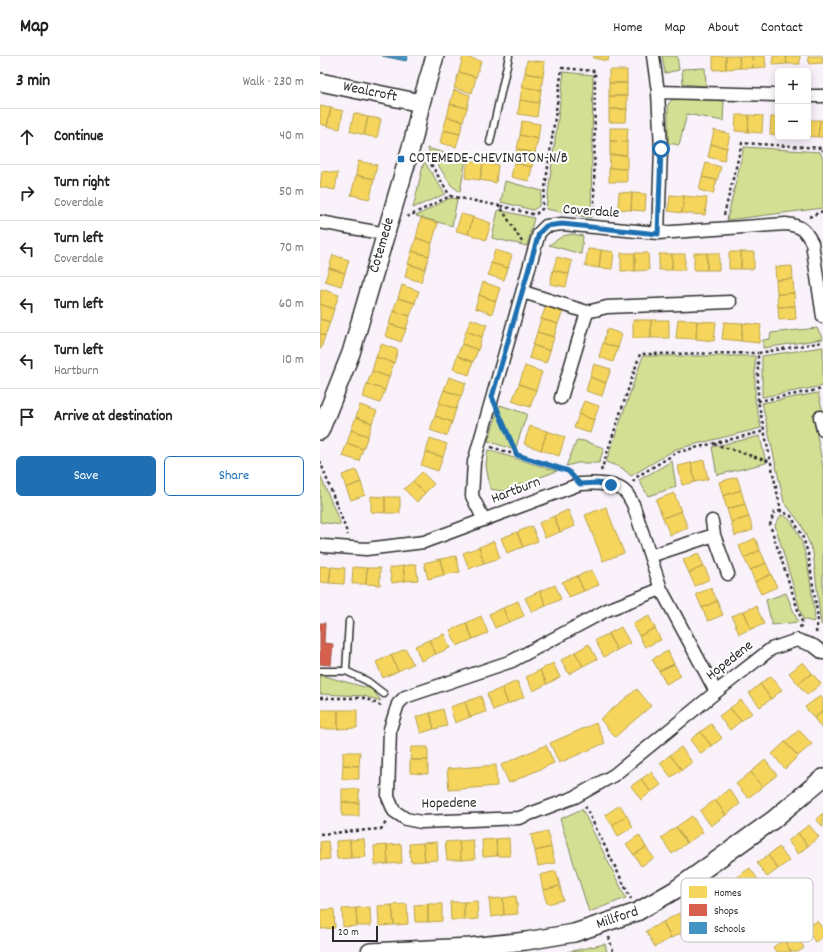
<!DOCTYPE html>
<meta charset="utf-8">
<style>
body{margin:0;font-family:Dekko,sans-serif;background:#f2f2f2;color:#222}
.controls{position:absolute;right:12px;top:12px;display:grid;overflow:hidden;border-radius:6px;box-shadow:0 2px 10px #0003}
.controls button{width:36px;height:36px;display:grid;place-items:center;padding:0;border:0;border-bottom:1px solid #e0e0e0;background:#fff;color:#222;font:20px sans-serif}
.scale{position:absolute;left:12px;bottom:10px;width:46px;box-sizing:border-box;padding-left:4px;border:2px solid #2b2b2b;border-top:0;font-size:11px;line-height:14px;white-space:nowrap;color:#2b2b2b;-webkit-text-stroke:3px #fff;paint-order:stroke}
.stop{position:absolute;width:12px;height:12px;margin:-9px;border:3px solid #1f6fb2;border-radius:50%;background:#fff}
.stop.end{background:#1f6fb2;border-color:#fff;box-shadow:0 1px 4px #0008}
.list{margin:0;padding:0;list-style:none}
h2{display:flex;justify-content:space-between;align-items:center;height:52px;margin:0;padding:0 16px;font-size:17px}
h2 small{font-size:13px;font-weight:400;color:#767676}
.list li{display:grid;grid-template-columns:26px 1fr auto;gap:12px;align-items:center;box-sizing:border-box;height:56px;padding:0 16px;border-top:1px solid #e0e0e0}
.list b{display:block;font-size:15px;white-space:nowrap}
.list p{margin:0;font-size:13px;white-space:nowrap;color:#767676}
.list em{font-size:13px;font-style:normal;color:#767676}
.actions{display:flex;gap:8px;padding:12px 16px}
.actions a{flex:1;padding:9px 0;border:1px solid #1f6fb2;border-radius:6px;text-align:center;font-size:14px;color:#1f6fb2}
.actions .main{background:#1f6fb2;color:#fff}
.icon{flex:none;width:22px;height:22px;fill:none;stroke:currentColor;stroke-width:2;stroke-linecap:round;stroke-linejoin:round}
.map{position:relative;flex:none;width:503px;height:896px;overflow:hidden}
header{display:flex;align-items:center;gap:24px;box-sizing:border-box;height:56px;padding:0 20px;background:#fff;border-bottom:1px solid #e0e0e0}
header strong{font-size:19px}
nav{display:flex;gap:22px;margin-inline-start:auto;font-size:14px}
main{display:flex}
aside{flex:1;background:#fff}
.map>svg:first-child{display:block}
</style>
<header>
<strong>Map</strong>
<nav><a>Home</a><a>Map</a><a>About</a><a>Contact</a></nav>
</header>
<main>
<aside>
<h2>3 min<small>Walk · 230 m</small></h2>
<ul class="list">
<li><svg class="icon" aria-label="ahead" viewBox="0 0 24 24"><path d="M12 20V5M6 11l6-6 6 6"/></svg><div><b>Continue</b></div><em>40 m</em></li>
<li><svg class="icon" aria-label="right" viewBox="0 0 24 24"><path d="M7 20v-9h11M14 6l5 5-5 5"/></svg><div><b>Turn right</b><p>Coverdale</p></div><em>50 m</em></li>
<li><svg class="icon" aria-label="left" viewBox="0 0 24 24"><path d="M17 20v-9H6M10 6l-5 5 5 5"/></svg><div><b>Turn left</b><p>Coverdale</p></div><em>70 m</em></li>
<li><svg class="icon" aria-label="left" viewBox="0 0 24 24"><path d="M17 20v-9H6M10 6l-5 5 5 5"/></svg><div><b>Turn left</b></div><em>60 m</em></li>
<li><svg class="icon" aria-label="left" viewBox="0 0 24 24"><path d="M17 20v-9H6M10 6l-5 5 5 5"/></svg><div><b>Turn left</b><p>Hartburn</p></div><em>10 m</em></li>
<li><svg class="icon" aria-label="arrive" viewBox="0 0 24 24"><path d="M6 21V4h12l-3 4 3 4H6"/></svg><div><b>Arrive at destination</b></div></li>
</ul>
<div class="actions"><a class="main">Save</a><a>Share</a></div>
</aside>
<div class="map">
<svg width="503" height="896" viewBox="0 0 503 896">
<rect width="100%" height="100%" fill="#f9f2fb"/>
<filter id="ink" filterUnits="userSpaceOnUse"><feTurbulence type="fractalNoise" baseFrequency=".025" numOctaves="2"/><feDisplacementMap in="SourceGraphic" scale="8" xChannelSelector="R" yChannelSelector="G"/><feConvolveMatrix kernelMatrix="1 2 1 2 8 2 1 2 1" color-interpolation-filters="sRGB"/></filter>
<g filter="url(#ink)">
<path fill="#d3e093" stroke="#7f865f" d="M 342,0 L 357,0 L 359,14 L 345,17 Z
M 385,12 L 386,30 L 363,28 L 362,13 Z
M 244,16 L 273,19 L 271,162 L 226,153 Z
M 354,42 L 404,45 L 403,65 L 367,58 L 359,89 L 348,87 L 348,48 Z
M 424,91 L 500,96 L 503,103 L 503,152 L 407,164 Z
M 107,92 L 146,103 L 140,136 L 131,129 Z
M 104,105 L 125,138 L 93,152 Z
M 185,125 L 222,135 L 219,150 L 213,154 L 181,146 Z
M 130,142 L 137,143 L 132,170 L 96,160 Z
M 178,154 L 214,162 L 207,190 L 172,182 Z
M 252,178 L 263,180 L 261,198 L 229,189 L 243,180 Z
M 497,272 L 503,283 L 443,292 L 443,284 L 450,283 L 451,277 Z
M 503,291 L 503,330 L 442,341 L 442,300 Z
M 323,300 L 435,300 L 435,344 L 441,372 L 356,393 L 311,420 L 302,412 L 286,406 Z
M 498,337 L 503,356 L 493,358 L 503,411 L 503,570 L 501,568 L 493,496 L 481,468 L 464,446 L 442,347 Z
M 180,349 L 207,358 L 195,394 L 168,385 Z
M 440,380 L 446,407 L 397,419 L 392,391 Z
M 257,384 L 264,385 L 284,392 L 279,407 L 258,407 L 246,410 Z
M 168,394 L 237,415 L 183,435 L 170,433 L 166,409 Z
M 352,405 L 356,431 L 328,440 L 319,424 Z
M 0,419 L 21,469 L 0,466 Z
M 461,459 C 464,460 467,461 469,463 C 489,487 490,530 495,560 L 493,566 L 483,563 L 455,469 Z
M 466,537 L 478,566 L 452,569 L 446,544 Z
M 0,619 L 52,633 L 61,645 L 44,640 L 0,638 Z
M 262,753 L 306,842 L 269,856 L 240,763 Z
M 285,888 L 287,896 L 247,896 Z"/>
<path fill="#f6d55c" stroke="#b9a24d" d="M 143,0 L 161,5 L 156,21 L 139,16 Z
M 274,0 L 289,0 L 288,5 L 273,2 Z
M 393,0 L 406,0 L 406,13 L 393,14 Z
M 406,0 L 419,0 L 420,12 L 406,13 Z
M 419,0 L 432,0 L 433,12 L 420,12 Z
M 432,0 L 445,0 L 446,11 L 433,12 Z
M 453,0 L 466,0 L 467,8 L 453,9 Z
M 466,0 L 480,0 L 480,8 L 467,8 Z
M 488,0 L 502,0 L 503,7 L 489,8 Z
M 207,4 L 225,6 L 223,20 L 205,17 Z
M 289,14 L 307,14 L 307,27 L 289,27 Z
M 139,16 L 156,21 L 152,37 L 134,32 Z
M 205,17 L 223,20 L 221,34 L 202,31 Z
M 289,27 L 307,27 L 307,40 L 289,40 Z
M 202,31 L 221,34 L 219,47 L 200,44 Z
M 134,34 L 150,39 L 147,52 L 130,48 Z
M 289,40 L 307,40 L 307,53 L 289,53 Z
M 200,44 L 219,47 L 217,61 L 198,58 Z
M 130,48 L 147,52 L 143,65 L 127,61 Z
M 0,50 L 11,52 L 7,70 L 0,68 Z
M 11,52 L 23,55 L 20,73 L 7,70 Z
M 289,53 L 307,53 L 306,66 L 289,66 Z
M 34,57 L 48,61 L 44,79 L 30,75 Z
M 416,59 L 429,59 L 428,76 L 415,75 Z
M 429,59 L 443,60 L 442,77 L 428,76 Z
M 48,61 L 61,63 L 57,82 L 44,79 Z
M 127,61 L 143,65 L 140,78 L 123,74 Z
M 451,61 L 458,61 L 458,79 L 450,78 Z
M 488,64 L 500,64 L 498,81 L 488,80 Z
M 500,64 L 503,65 L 503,81 L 498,81 Z
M 202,65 L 220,68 L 218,83 L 200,79 Z
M 290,72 L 308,72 L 307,86 L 290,85 Z
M 123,74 L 140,78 L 136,91 L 120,87 Z
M 394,74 L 410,78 L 407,92 L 391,88 Z
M 200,79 L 218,83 L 215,97 L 197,93 Z
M 290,85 L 307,86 L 307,99 L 290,99 Z
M 391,88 L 407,92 L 404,105 L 388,101 Z
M 197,93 L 215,97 L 212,111 L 194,107 Z
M 290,99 L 307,99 L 307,113 L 289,112 Z
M 148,104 L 163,107 L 160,124 L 145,122 Z
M 38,105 L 57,109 L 54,123 L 36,119 Z
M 163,107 L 178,109 L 176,127 L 160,124 Z
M 194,107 L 212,111 L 209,125 L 191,121 Z
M 386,107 L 401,111 L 397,124 L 382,121 Z
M 289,112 L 307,113 L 307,126 L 289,126 Z
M 2,115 L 18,117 L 15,134 L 0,131 Z
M 36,119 L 54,123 L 50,143 L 31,139 Z
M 382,121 L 397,124 L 393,138 L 379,134 Z
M 299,136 L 312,137 L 311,154 L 298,153 Z
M 312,137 L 326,138 L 325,155 L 311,154 Z
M 350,139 L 364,140 L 362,157 L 348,155 Z
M 364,140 L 387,142 L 385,159 L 362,157 Z
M 141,158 L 153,161 L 148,178 L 136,175 Z
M 153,161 L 171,167 L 166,184 L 148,178 Z
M 101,162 L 118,167 L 112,187 L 96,182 Z
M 96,182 L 112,187 L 109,200 L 92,195 Z
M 268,193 L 281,194 L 279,212 L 265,210 Z
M 175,194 L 192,199 L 188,212 L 171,207 Z
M 281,194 L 294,196 L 292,213 L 279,212 Z
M 92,195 L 109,200 L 105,213 L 88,208 Z
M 409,196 L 421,196 L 421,213 L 409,213 Z
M 421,196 L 434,196 L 434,213 L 421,213 Z
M 301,197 L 315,197 L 315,215 L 301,215 Z
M 315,197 L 328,197 L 329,214 L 315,215 Z
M 374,197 L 387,197 L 387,214 L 374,214 Z
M 387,197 L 399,197 L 399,214 L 387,214 Z
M 339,198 L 352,198 L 352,214 L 339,214 Z
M 352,198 L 365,198 L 365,214 L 352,214 Z
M 13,199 L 29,204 L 25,217 L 9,212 Z
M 237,201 L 252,205 L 249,218 L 233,214 Z
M 171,207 L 188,212 L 184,224 L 168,219 Z
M 88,208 L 105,213 L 101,226 L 85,221 Z
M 472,210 L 473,223 L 456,224 L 455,211 Z
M 9,212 L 25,217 L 21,230 L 5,225 Z
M 233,214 L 249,218 L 246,231 L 230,228 Z
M 473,223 L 474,237 L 457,238 L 456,224 Z
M 163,226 L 180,232 L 176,245 L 159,239 Z
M 82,229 L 99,235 L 95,247 L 78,242 Z
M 1,233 L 19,239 L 14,253 L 0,248 Z
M 474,237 L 475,250 L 458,251 L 457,238 Z
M 159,239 L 176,245 L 172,258 L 155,252 Z
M 78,242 L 95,247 L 90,260 L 73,255 Z
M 0,248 L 14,253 L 10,266 L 0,263 Z
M 226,250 L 243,255 L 238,268 L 221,263 Z
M 475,250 L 476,263 L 459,264 L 458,251 Z
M 73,255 L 90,260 L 86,273 L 69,268 Z
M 0,263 L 10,266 L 5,280 L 0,278 Z
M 151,263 L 167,269 L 162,281 L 146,275 Z
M 221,263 L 238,268 L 234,281 L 217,276 Z
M 358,263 L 377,265 L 376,283 L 356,282 Z
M 313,264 L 331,264 L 331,282 L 313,282 Z
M 331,264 L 349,264 L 349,282 L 331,282 Z
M 377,265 L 396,266 L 394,285 L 376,283 Z
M 404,266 L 423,267 L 421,285 L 402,283 Z
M 423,267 L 441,269 L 439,287 L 421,285 Z
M 69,268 L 86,273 L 81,286 L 65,280 Z
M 287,273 L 302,278 L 298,292 L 283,287 Z
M 146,275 L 162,281 L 158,294 L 142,288 Z
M 217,276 L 234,281 L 230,295 L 213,289 Z
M 0,278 L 5,280 L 1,293 L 0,293 Z
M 283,287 L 298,292 L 293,306 L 279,301 Z
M 61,288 L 78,294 L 74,307 L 56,301 Z
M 142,288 L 158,294 L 153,306 L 137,300 Z
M 213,289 L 230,295 L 226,307 L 209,302 Z
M 137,300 L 153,306 L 149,319 L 133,313 Z
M 56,301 L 74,307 L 69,321 L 52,315 Z
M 274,308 L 291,313 L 286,327 L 270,321 Z
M 205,310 L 222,316 L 216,334 L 199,328 Z
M 52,315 L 69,321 L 65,334 L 47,328 Z
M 129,321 L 146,327 L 141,340 L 124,334 Z
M 270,321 L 286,327 L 282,340 L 266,335 Z
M 47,328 L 65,334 L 60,347 L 43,341 Z
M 199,328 L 216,334 L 210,351 L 192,345 Z
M 124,334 L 141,340 L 136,353 L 119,347 Z
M 264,345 L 279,350 L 274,364 L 259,358 Z
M 119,347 L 136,353 L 132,366 L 115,360 Z
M 40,349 L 57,355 L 52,367 L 36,361 Z
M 259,358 L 274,364 L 270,377 L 254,372 Z
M 115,360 L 132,366 L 127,380 L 110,374 Z
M 36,361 L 52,367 L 48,380 L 31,374 Z
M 210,370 L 227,375 L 221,394 L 204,388 Z
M 31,374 L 48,380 L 43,393 L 27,387 Z
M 227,375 L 245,381 L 239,400 L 221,394 Z
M 110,382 L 127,388 L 123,401 L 106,396 Z
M 27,387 L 43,393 L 39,405 L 22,400 Z
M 106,396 L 123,401 L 118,415 L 101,409 Z
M 384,404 L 388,423 L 375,426 L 371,407 Z
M 371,407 L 375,426 L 362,429 L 358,410 Z
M 36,414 L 41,426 L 26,432 L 22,419 Z
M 102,416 L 114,428 L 105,437 L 93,425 Z
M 417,421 L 421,434 L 403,440 L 399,426 Z
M 93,425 L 105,437 L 97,446 L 84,433 Z
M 41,426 L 45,439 L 31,444 L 26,432 Z
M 421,434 L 425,448 L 407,453 L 403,440 Z
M 354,437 L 361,455 L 343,462 L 336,444 Z
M 51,440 L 65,441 L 65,457 L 51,456 Z
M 65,441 L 80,441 L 80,457 L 65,457 Z
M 425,448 L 429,461 L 411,466 L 407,453 Z
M 286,451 L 304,497 L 283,505 L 265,459 Z
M 248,454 L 255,470 L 240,476 L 234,460 Z
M 361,455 L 368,472 L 350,479 L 343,462 Z
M 234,460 L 240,476 L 225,482 L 219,467 Z
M 429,461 L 433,474 L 415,480 L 411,466 Z
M 212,470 L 218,485 L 203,491 L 197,476 Z
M 197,476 L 203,491 L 187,497 L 181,482 Z
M 435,482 L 440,494 L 424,502 L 419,490 Z
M 174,485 L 180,502 L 164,507 L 159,491 Z
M 159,491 L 164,507 L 149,513 L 143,497 Z
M 440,494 L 446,507 L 430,514 L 424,502 Z
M 378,497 L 384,510 L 369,517 L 363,504 Z
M 136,500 L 140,516 L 124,519 L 120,503 Z
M 120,503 L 124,519 L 108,523 L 104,507 Z
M 446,507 L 451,518 L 435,526 L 430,514 Z
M 96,508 L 98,524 L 85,525 L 83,510 Z
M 0,510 L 11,511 L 9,527 L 0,526 Z
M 83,510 L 85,525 L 72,527 L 69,512 Z
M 384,510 L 390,523 L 375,530 L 369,517 Z
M 11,511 L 25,512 L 24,528 L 9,527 Z
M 33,511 L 47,512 L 46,528 L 32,528 Z
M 47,512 L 60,512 L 60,529 L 46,528 Z
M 272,514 L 279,529 L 264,535 L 257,520 Z
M 451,518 L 457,531 L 441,538 L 435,526 Z
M 257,520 L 264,535 L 249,541 L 242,526 Z
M 235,529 L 241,543 L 226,550 L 220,535 Z
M 391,532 L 397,545 L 382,552 L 376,538 Z
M 220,535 L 226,550 L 212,556 L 205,542 Z
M 198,545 L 204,560 L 189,566 L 183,552 Z
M 397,545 L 403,559 L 388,565 L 382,552 Z
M 436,550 L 444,568 L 431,573 L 424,555 Z
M 183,552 L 189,566 L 175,572 L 169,558 Z
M 424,555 L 431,573 L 419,578 L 412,560 Z
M 161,560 L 168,577 L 153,583 L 146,567 Z
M 329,560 L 335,572 L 319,580 L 313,568 Z
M 146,567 L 153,583 L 137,590 L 130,574 Z
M 301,571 L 310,587 L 297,594 L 288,578 Z
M 335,572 L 341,584 L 325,591 L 319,580 Z
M 124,578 L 130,592 L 116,598 L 109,584 Z
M 288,578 L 297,594 L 284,601 L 275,584 Z
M 109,584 L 116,598 L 101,605 L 95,590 Z
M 269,588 L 277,603 L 263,610 L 255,596 Z
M 86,593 L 93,608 L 78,615 L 71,599 Z
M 348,595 L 354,608 L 339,615 L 332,603 Z
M 255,596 L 263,610 L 249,618 L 241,604 Z
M 71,599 L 78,615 L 63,622 L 56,606 Z
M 483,606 L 492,617 L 478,628 L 469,617 Z
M 233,607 L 240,621 L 227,628 L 220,614 Z
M 354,608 L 361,620 L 346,628 L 339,615 Z
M 220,614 L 227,628 L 213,635 L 206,621 Z
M 492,617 L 501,628 L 487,639 L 478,628 Z
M 451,620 L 462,634 L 451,643 L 440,628 Z
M 197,625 L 204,641 L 188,648 L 182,632 Z
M 440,628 L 451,643 L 440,651 L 429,637 Z
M 182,632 L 188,648 L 173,654 L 167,638 Z
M 317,633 L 331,650 L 295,681 L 280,663 Z
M 161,640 L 166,656 L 150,661 L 145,646 Z
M 500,640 L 503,643 L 503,655 L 494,662 L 485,651 Z
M 421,644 L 432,657 L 421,665 L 410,652 Z
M 145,646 L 150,661 L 135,667 L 130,651 Z
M 410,652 L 421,665 L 410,674 L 399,660 Z
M 123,653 L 127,670 L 114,673 L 110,657 Z
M 0,654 L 18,654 L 18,673 L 0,673 Z
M 18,654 L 37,654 L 37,672 L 18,673 Z
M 503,655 L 503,672 L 502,673 L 494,662 Z
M 110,657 L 114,673 L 101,677 L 96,661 Z
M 276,667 L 285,687 L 239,707 L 230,687 Z
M 391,668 L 402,682 L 392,690 L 380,676 Z
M 479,674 L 492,688 L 478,700 L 465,686 Z
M 380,676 L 392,690 L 381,698 L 370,684 Z
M 465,686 L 478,700 L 465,713 L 452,698 Z
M 226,689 L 234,707 L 189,727 L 181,709 Z
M 91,691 L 108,691 L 108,704 L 90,704 Z
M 361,691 L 372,706 L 362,714 L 350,699 Z
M 23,696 L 40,696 L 39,710 L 23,709 Z
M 350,699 L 362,714 L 351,721 L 340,707 Z
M 90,704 L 108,704 L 108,718 L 90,717 Z
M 445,704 L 457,719 L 442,731 L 431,716 Z
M 23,709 L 39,710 L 39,723 L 22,723 Z
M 176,709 L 177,730 L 129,734 L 127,713 Z
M 331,716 L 341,729 L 331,736 L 321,723 Z
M 431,716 L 442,731 L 428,742 L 416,728 Z
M 321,723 L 331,736 L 321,744 L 311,730 Z
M 22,733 L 39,733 L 39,747 L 22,746 Z
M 409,733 L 420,748 L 406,759 L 395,744 Z
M 395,744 L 406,759 L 391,770 L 380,755 Z
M 22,746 L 39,747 L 39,760 L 22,760 Z
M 300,749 L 307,760 L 292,769 L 285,759 Z
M 503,757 L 503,771 L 496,763 Z
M 307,760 L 313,771 L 298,780 L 292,769 Z
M 372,760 L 383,776 L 367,787 L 356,771 Z
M 489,769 L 499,781 L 488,790 L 478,777 Z
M 356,771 L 367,787 L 352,798 L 341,782 Z
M 228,775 L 231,791 L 215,795 L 211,779 Z
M 478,777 L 488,790 L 478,798 L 468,785 Z
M 319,779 L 326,791 L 314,799 L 306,788 Z
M 189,782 L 190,800 L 177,800 L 176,783 Z
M 44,783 L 46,801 L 31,802 L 30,784 Z
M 176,783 L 177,800 L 163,801 L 162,784 Z
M 30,784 L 31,802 L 17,803 L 16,785 Z
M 153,784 L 155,803 L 141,804 L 139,785 Z
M 8,785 L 10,803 L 0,804 L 0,786 Z
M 139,785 L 141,804 L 127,804 L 125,786 Z
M 117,786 L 118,804 L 105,805 L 103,787 Z
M 103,787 L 105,805 L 91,806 L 89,788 Z
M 81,788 L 82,807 L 68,808 L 67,789 Z
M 67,789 L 68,808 L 55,809 L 54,790 Z
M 231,791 L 235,807 L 218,810 L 215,795 Z
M 326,791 L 334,802 L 321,810 L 314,799 Z
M 459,791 L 469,805 L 458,813 L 448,799 Z
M 448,799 L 458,813 L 447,821 L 437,807 Z
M 430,812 L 439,825 L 428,833 L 418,820 Z
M 236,815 L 240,830 L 223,834 L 220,819 Z
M 418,820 L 428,833 L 417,841 L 407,828 Z
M 240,830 L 243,844 L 227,848 L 223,834 Z
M 196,840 L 198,858 L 184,859 L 183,842 Z
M 183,842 L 184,859 L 171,861 L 169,843 Z
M 157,845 L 158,863 L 144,864 L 144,846 Z
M 130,846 L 144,846 L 144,864 L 131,864 Z
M 87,848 L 88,868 L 74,869 L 72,849 Z
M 108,848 L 122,848 L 122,865 L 108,866 Z
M 108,848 L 108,866 L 95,866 L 94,849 Z
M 72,849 L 74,869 L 59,870 L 58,850 Z
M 50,851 L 51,870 L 37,870 L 36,852 Z
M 36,852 L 37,870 L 23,871 L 22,853 Z
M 14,853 L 15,872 L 1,873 L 0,854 Z
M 359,857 L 368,874 L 351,882 L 343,866 Z
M 497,865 L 503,873 L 503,881 L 495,886 L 486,872 Z
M 343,866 L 351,882 L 335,891 L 326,875 Z
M 476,877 L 484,892 L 478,896 L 471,896 L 464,884 Z
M 464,884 L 471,896 L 456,896 L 453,891 Z"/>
<path fill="#d6604d" stroke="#a35043" d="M 0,567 L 5,567 L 4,587 L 13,588 L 11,609 L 0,608 Z"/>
<path fill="#4393c3" stroke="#3c7495" d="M 62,0 L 88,0 L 86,5 Z"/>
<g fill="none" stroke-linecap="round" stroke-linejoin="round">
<defs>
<path id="lane" d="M 170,86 L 189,0
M 0,615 L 26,615 L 47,625 L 64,638
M 26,615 L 29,565"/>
<path id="street" d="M 333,0 L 338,36 L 341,93 L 338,177
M 338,36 L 458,39
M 488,40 L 503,40
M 0,166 L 66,178
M 203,236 L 267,256 L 241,342
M 267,256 L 287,251 L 410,246
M 500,361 L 503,374
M 164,464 L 152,440 L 154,406 L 219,177 L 226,170 L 242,168 L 338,177 L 466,168 C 481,170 485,173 492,187 L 503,261
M 392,465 L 394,479 L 408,518
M 0,489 L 4,490 L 46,493 L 104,486 L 260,428 C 273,427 297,426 306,437 C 309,440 311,445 313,448 L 341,533 L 396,636
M 330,500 L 394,479
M 341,533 L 287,554 L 192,605 L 85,641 L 78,648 L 70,673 L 68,741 L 74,755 L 86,763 L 101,766 L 199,762 L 255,741 L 294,719 L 396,636 L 451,593 L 477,584 L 494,590 L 503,597"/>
<g id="secondary">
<path id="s1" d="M 0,26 L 101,47"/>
<path id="s2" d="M 0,375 L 31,297 L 94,81 L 101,47 L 115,0"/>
<path id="s3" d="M 50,896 L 150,891 L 206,885 L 254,877 L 317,856 L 355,834 L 453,764 L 503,722"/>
</g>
</defs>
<use href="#lane" stroke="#2b2b2b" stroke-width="9"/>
<use href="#street" stroke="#2b2b2b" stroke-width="15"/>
<use href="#secondary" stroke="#2b2b2b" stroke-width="20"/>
<path stroke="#2b2b2b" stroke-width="2.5" stroke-dasharray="3 3" stroke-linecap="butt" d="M 105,98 L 130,140
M 181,150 L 216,159
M 216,158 L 222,153 L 242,12 L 275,15 L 274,157
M 404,159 L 422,87 L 502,92 L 503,95
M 87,161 L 130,140 L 180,150 L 202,186
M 489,161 L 503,155
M 438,345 L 503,333
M 181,362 L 197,399
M 394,388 L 451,406
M 171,391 L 248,415 L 250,417
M 0,405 L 28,479
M 281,415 L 320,298 L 438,297
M 313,426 L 318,420 L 358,396 L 445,375
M 461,455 L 454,456 L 450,469 L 482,566 L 480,572
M 496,577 L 498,562 L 488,497 L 482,479 L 471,460 L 461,455 L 438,345 L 438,297 L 503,286
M 0,642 L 45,642 L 63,651
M 265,750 L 311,843
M 0,778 L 61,773 L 67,765
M 289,881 L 293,896"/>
<use href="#lane" stroke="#fff" stroke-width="6"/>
<use href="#street" stroke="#fff" stroke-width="12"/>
<use href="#secondary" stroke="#fff" stroke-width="17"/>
</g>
</g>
<g fill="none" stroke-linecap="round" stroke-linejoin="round" filter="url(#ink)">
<path stroke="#1f6fb2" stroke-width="5" d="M 291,429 L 277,427 L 260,428 L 248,415 L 197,399 L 172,341 L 219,177 L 226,170 L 242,168 L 338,178 L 341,93"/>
</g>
<rect fill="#1f6fb2" stroke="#fff" stroke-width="1.5" x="77" y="99" width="8" height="8" rx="2"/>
<g text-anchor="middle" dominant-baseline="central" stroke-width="4" stroke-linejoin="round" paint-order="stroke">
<g font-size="15" fill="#2b2b2b" stroke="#fff">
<text stroke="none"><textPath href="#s1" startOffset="51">Wealcroft</textPath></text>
<text transform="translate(271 156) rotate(4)">Coverdale</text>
<text stroke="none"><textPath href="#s2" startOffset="196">Cotemede</textPath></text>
<text transform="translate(196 435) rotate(-21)">Hartburn</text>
<text transform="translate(410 605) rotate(-38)">Hopedene</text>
<text transform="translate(129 748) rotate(-1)">Hopedene</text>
<text stroke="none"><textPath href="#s3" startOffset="251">Millford</textPath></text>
</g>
<g font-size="15" fill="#2b2b2b" stroke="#fff" text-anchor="start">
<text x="89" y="103">COTEMEDE-CHEVINGTON-N/B</text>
</g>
</g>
<rect x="361" y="822" width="132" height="64" rx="6" fill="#fff" stroke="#bfbfbf" stroke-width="1"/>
<rect x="369" y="830" width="18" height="12" fill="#f6d55c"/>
<rect x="369" y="848" width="18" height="12" fill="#d6604d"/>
<rect x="369" y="866" width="18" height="12" fill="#4393c3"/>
<g font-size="11" fill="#2b2b2b">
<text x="394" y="840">Homes</text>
<text x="394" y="858">Shops</text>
<text x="394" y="876">Schools</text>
</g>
</svg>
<div class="controls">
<button>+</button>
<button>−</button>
</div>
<div class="scale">20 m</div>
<div class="stop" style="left:341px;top:93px"></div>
<div class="stop end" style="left:291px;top:429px"></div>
</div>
</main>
